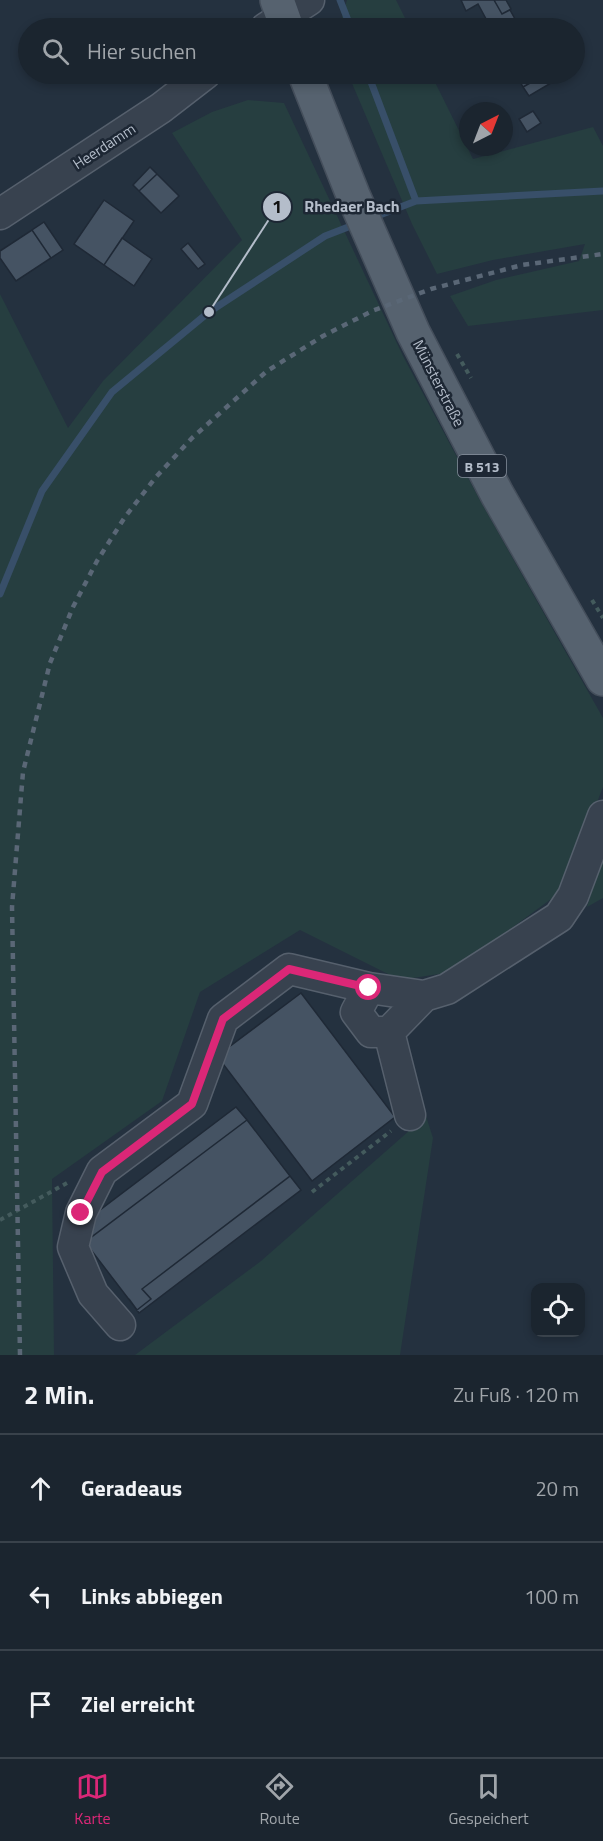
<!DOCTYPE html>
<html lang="de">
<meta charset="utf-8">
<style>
body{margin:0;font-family:"Titillium Web",sans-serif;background:#242d37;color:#f1f3f6}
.controls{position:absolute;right:18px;bottom:18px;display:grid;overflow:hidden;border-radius:12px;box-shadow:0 3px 9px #0003}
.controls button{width:54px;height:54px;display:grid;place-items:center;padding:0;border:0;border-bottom:2px solid #39424b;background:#1b252f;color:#f1f3f6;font:30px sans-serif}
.compass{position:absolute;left:459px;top:102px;width:54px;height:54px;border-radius:50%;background:#1b252f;box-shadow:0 3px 9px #0003;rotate:42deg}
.stop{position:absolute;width:18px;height:18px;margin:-14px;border:4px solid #db2777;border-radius:50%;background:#fff}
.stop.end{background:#db2777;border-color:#fff;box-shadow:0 2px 6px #0008}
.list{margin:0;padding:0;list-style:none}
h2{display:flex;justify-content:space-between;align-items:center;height:78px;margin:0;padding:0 24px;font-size:26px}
h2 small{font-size:20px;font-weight:400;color:#a0a5aa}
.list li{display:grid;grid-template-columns:39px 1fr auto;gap:18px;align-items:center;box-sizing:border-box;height:108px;padding:0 24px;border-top:2px solid #39424b}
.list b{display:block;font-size:22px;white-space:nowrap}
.list em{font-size:20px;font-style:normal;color:#a0a5aa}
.icon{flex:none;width:33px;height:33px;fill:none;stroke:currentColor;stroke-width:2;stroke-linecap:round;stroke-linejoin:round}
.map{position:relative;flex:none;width:603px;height:1355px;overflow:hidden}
.search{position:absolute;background:#1b252f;box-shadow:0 3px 9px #0003;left:18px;right:18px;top:18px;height:66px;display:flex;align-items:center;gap:15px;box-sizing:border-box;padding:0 21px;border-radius:33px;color:#a0a5aa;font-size:22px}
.sheet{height:402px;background:#1b252f}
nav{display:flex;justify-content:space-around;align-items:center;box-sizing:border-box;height:84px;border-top:2px solid #39424b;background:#1b252f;font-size:16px;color:#a0a5aa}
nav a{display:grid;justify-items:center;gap:3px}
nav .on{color:#db2777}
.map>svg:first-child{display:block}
</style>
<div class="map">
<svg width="603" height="1355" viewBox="0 0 603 1355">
<rect width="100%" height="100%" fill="#24313f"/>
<path fill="#263e40" d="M 347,0 L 396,0 L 410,28 L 339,28 Z
M 348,74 L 431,74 L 473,159 L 593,127 L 603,146 L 603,310 L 468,326 L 450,296 L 496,280 L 579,261 L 585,244 L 493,260 L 437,274 L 412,224 Z
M 248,100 L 284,103 L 403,356 L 482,504 L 603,718 L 603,787 L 562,891 L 452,972 L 400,980 L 300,930 L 200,992 L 162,1101 L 52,1179 L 54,1355 L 0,1355 L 0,294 L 68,428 L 103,381 L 242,240 L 172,133 L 212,112 Z
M 603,852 L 603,898 L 587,907 Z
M 426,1116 L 433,1138 L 400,1355 L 135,1355 L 261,1261 Z"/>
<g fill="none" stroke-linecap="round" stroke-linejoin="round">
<path stroke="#384f69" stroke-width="7" d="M 340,0 L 351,28
M 368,74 L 416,201
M 372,218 L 416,201 L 603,191
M 0,594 L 42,491 L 112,392 L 209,312 L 325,236 L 356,224"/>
</g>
<path fill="#455363" stroke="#1f2936" stroke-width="1.5" d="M 461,0 L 494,0 L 502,14 L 510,10 L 520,28 L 491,28 L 478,4 L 466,11 Z
M 494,0 L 506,0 L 511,9 L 502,14 Z
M 516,74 L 546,74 L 523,87 Z
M 546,74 L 551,83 L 529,96 L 523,87 Z
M 533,111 L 541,123 L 527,132 L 519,119 Z
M 150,167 L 157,174 L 139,191 L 133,185 Z
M 157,174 L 179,196 L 161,213 L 139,191 Z
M 104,200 L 134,221 L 104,265 L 74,244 Z
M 44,222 L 63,250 L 51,258 L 32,230 Z
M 32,230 L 51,258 L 16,281 L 0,258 L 0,251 Z
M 122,238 L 152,259 L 134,286 L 104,265 Z
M 188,243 L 205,264 L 198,269 L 181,249 Z
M 301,993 L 395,1117 L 312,1181 L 217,1056 Z
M 236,1107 L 247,1120 L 85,1242 L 75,1229 Z
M 247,1120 L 290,1176 L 142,1289 L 151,1299 L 137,1310 L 85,1242 Z
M 290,1176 L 301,1190 L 139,1313 L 129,1299 L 137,1310 L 151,1299 L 142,1289 Z"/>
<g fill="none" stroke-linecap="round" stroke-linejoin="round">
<defs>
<path id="minor" d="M 266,28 L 309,0
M 0,214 L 161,108 L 205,74
M 369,988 L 356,1012 L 371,1032 L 389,1032 L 424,996
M 389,1032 L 410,1115
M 120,1325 L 93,1294 L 73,1247 L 81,1213 L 102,1171 L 192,1104 L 223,1019 L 289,969 L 369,988 L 424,996 L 447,989 L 559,917 L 573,896 L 603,816"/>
<path id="major" d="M 277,0 L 287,28
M 305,74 L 353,195 L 413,332 L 497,494 L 603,679"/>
</defs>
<use href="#minor" stroke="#56606d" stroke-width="33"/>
<use href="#major" stroke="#444e5b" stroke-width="36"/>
<path stroke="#445b5d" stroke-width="4" stroke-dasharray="4.5 4.5" stroke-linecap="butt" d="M 457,354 L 471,378
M 592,600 L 603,618
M 312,1192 L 391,1131
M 0,1220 L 67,1183"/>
<use href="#minor" stroke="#38424f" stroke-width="30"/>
<use href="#major" stroke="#56626f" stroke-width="33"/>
<path stroke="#5a6776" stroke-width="4.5" stroke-dasharray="6 6" stroke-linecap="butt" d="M 20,1355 L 12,907 L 23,772 L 50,663 L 73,607 L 97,561 L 125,517 L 156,477 L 192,438 L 267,371 L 323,336 L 372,311 L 431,289 L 522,265 L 603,254"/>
</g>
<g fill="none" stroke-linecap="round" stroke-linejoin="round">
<path stroke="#db2777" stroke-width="8" d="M 81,1213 L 102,1172 L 192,1104 L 223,1019 L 289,969 L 369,988"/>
</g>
<g text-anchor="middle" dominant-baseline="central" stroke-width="5" stroke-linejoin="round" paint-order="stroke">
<rect fill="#1d2734" stroke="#87909d" stroke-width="1.5" x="458" y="455" width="48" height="22" rx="4.5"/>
<g font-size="14" font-weight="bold" fill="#b4bdca">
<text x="482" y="466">B 513</text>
</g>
<g font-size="15" fill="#b4bdca" stroke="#1d2734">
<text transform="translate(104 146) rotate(-33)">Heerdamm</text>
<text transform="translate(439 383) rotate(63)">Münsterstraße</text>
</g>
</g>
<path fill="none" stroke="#b4bdca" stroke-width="2" d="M209 312L277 207"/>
<g fill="#b4bdca" stroke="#1d2734" stroke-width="2">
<circle cx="209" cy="312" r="6"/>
<circle cx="277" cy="207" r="15"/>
</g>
<g font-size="18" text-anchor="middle" font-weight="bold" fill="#111">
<text x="277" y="213">1</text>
</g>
<g font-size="16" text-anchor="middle" font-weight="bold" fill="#b4bdca" stroke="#1d2734" stroke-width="5" stroke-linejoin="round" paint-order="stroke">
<text x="352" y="212">Rhedaer Bach</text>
</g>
</svg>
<div class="controls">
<button><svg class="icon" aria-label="locate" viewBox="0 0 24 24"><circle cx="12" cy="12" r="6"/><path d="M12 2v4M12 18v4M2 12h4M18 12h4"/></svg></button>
</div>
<svg class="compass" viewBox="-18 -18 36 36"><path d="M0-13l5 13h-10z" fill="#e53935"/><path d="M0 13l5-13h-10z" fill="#a0a5aa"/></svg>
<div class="stop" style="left:369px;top:988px"></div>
<div class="stop end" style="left:81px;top:1213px"></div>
<div class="search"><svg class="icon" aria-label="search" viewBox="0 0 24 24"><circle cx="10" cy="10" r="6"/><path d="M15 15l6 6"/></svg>Hier suchen</div>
</div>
<section class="sheet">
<h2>2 Min.<small>Zu Fuß · 120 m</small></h2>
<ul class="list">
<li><svg class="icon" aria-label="ahead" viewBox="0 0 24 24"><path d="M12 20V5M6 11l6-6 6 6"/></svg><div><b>Geradeaus</b></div><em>20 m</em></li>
<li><svg class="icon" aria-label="left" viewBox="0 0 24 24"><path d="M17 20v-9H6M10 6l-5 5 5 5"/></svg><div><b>Links abbiegen</b></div><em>100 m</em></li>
<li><svg class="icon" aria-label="arrive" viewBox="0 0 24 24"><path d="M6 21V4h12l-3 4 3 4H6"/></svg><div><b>Ziel erreicht</b></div></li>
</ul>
</section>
<nav>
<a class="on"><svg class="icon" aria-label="map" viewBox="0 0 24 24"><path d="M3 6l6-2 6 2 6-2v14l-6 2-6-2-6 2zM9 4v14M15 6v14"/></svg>Karte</a>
<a><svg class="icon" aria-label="directions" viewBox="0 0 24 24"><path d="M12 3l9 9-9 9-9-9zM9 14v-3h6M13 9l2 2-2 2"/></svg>Route</a>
<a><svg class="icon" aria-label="saved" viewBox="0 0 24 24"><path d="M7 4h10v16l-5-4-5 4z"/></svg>Gespeichert</a>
</nav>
